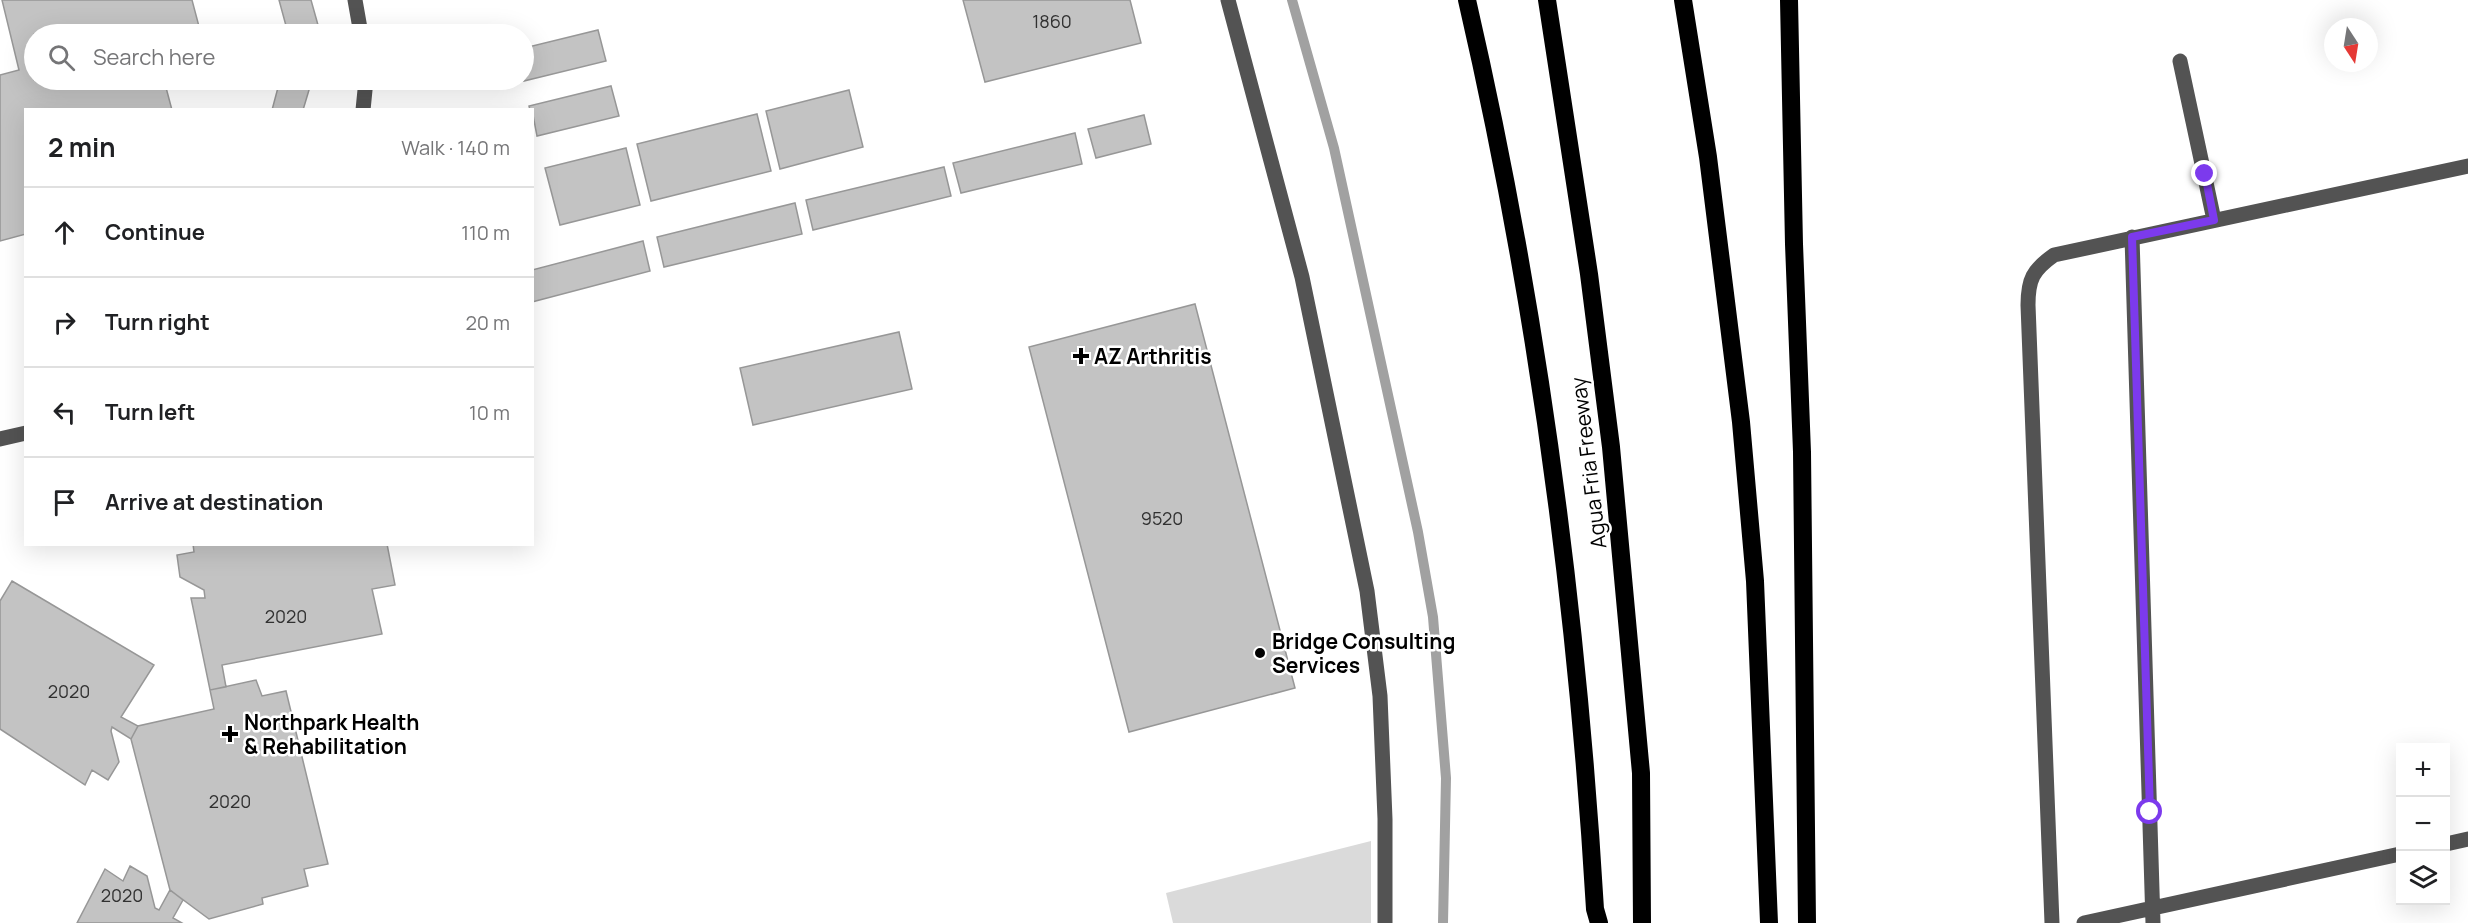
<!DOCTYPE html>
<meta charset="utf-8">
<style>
body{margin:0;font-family:Manrope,sans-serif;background:#f2f2f2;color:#202124}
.controls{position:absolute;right:18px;bottom:18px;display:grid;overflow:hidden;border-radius:0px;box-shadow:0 6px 24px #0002}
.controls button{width:54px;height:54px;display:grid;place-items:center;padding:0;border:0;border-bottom:2px solid #e0e0e0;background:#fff;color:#202124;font:30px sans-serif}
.compass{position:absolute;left:2324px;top:18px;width:54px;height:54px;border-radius:50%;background:#fff;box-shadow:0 6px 24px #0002;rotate:168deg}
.stop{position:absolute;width:18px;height:18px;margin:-14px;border:4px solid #7c3aed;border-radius:50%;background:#fff}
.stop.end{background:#7c3aed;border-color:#fff;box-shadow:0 2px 6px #0008}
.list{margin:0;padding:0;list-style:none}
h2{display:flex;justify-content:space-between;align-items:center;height:78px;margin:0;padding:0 24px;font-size:26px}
h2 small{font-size:20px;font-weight:400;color:#757577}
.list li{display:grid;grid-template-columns:39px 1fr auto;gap:18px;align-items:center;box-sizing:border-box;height:90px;padding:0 24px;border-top:2px solid #e0e0e0}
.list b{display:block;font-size:22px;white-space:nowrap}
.list em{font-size:20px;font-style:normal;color:#757577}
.icon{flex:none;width:33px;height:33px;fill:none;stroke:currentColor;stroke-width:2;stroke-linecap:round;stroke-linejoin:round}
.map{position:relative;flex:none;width:2468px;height:923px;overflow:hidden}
.search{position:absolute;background:#fff;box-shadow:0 6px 24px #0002;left:24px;top:24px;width:510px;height:66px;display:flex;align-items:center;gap:15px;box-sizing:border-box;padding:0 21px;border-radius:33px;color:#757577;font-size:22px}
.panel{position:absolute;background:#fff;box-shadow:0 6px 24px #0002;left:24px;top:108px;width:510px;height:438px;border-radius:0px}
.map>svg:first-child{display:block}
</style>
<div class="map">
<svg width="2468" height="923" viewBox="0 0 2468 923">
<rect width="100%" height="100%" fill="#fff"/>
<path fill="#dadada" d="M 1371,841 L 1371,923 L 1173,923 L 1166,893 Z"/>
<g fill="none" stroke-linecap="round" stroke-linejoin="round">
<path stroke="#a1a1a1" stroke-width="10" d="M 1292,0 L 1334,148 L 1418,532 L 1433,617 L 1446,778 L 1443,923"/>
</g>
<path fill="#c3c3c3" stroke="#979797" stroke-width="1.5" d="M 2,0 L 192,0 L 201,34 L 34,34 L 34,80 L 164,80 L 172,110 L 26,110 L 26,234 L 0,241 L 0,75 L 19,70 Z
M 279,0 L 311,0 L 318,25 L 288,33 Z
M 963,0 L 1130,0 L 1141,43 L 985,82 Z
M 598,30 L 606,61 L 524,81 L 524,48 Z
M 280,80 L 312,80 L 303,110 L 272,110 Z
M 611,86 L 619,116 L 537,136 L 532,110 L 530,110 L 529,106 Z
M 849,90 L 863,147 L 780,169 L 766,111 Z
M 757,114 L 771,171 L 651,201 L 637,144 Z
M 1144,115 L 1151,144 L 1096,158 L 1088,129 Z
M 1075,133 L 1082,164 L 961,193 L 953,163 Z
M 626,148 L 640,205 L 560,225 L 545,168 Z
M 944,167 L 951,196 L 813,230 L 806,200 Z
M 795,203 L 802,234 L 664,267 L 657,237 Z
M 643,241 L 650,271 L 532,302 L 532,270 Z
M 1195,304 L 1295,688 L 1129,732 L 1029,347 Z
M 899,332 L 912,389 L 753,425 L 740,368 Z
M 193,544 L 387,544 L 395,585 L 372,589 L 382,634 L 222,665 L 226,687 L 210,690 L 191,598 L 205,598 L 204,590 L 180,577 L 177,555 L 194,552 Z
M 12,581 L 154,665 L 121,717 L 138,726 L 131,739 L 112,727 L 111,731 L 119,762 L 108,780 L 92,770 L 85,785 L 0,729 L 0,601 Z
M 256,680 L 262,696 L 286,691 L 328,864 L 304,869 L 308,886 L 262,898 L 263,904 L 209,919 L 170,890 L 131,739 L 138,726 L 214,709 L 210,690 Z
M 130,866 L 147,876 L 155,908 L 159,910 L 170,890 L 183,900 L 173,918 L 182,923 L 77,923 L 105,869 L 123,881 Z"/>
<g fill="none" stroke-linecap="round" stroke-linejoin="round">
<path stroke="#535353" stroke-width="15" d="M 355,0 L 361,34
M 1228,0 L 1302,277 L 1367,591 L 1380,696 L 1385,819 L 1385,923
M 2180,61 L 2214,220
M 363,110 L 366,80
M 2132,237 L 2153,923
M 0,439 L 26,433
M 2446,844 L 2468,839
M 2052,923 L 2028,305 C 2028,279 2033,270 2054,255 L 2468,166
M 2084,923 L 2400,854"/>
<path stroke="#000" stroke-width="18" d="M 1467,0 C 1536,299 1577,603 1595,909 L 1599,923
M 1547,0 L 1589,274 L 1611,447 L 1641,773 L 1642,923
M 1683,0 L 1708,157 L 1741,422 L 1755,581 L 1769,923
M 1789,0 L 1794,244 L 1802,452 L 1807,923"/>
</g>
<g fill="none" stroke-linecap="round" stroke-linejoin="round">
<path stroke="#7c3aed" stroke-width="8" d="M 2150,812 L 2132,237 L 2214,220 L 2205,174"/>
</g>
<g fill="#000" stroke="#fff" stroke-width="2">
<path d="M1078 347h6v6h6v6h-6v6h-6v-6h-6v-6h6z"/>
<circle cx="1260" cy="653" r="6"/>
<path d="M227 725h6v6h6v6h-6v6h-6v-6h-6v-6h6z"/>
</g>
<g text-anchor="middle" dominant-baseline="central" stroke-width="5" stroke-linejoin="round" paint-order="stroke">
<g font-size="18" fill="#313131">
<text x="1052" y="21">1860</text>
<text x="1162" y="518">9520</text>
<text x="286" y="616">2020</text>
<text x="69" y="691">2020</text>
<text x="230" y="801">2020</text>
<text x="122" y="895">2020</text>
</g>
<g font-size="21" font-weight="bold" fill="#000" stroke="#fff" text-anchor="start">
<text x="1094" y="356">AZ Arthritis</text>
<text x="1272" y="641">Bridge Consulting<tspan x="1272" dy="24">Services</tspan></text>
<text x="244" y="722">Northpark Health<tspan x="244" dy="24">&amp; Rehabilitation</tspan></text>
</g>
<g font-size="21" fill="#000" stroke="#fff">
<text transform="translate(1588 463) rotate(-97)">Agua Fria Freeway</text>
</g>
</g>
</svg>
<div class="controls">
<button>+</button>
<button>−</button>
<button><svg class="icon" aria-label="layers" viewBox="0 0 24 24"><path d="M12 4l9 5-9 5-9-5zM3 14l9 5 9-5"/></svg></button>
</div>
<svg class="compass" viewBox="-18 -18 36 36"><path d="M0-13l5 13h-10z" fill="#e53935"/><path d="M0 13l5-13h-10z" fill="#757577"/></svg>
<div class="stop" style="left:2150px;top:812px"></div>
<div class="stop end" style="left:2205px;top:174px"></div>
<div class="search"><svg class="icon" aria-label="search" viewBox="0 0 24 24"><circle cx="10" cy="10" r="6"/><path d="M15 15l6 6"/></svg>Search here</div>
<section class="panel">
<h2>2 min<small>Walk · 140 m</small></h2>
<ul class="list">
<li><svg class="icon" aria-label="ahead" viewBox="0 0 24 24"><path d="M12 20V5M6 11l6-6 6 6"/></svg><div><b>Continue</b></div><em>110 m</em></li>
<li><svg class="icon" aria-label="right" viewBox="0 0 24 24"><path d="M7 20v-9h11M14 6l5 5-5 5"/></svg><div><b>Turn right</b></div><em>20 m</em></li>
<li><svg class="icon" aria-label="left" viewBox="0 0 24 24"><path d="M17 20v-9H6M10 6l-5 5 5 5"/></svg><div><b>Turn left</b></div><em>10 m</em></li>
<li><svg class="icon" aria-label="arrive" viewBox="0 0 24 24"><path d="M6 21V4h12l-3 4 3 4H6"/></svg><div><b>Arrive at destination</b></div></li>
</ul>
</section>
</div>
